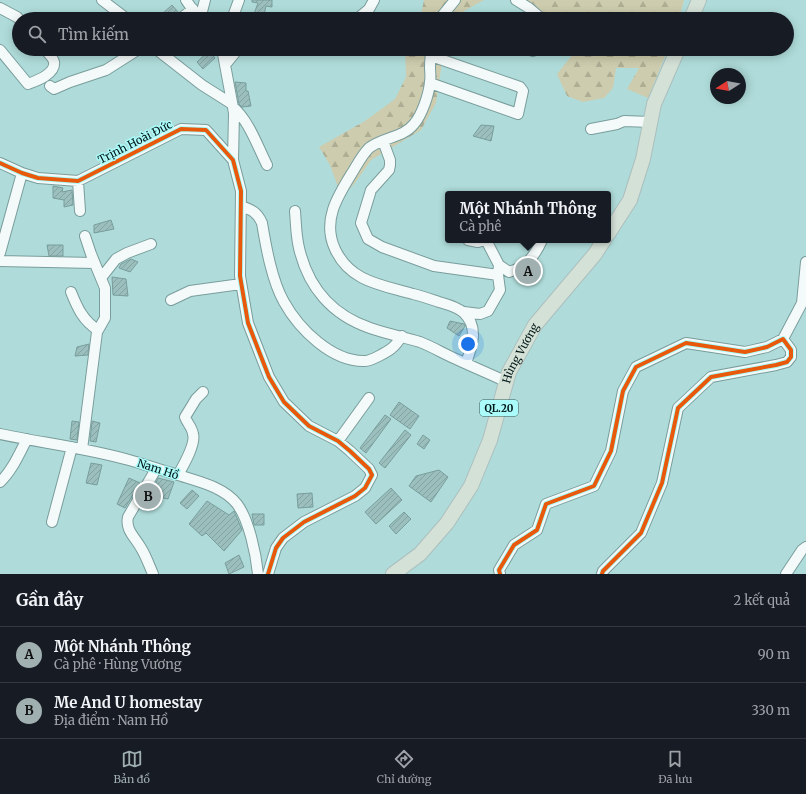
<!DOCTYPE html>
<html lang="vi">
<meta charset="utf-8">
<style>
body{margin:0;font-family:Merriweather,serif;background:#20242c;color:#f1f3f6}
.compass{position:absolute;left:710px;top:68px;width:36px;height:36px;border-radius:50%;background:#171b24;box-shadow:0 2px 10px #0003;rotate:259deg}
.you{position:absolute;left:468px;top:344px;width:14px;height:14px;margin:-10px;border:3px solid #fff;border-radius:50%;background:#1a73e8;box-shadow:0 0 0 6px #1a73e833}
.badge{display:grid;place-items:center;width:26px;height:26px;border-radius:50%;background:#a0afb0;color:#111;font-size:13px;font-weight:700}
.pin{position:absolute;translate:-50% -50%;border:2px solid #fff;box-shadow:0 1px 4px #0006}
.popup{position:absolute;left:445px;top:191px;width:166px;height:52px;box-sizing:border-box;display:grid;place-content:center;border-radius:4px;background:#171b24;filter:drop-shadow(0 1px 3px #0005);font-size:13px;white-space:nowrap;color:#9ea1a6}
.popup b{font-size:15px;color:#f1f3f6}
.popup::after{content:'';position:absolute;left:50%;top:100%;margin-left:-8px;border:8px solid transparent;border-top-color:#171b24}
.list{margin:0;padding:0;list-style:none}
h2{display:flex;justify-content:space-between;align-items:center;height:52px;margin:0;padding:0 16px;font-size:17px}
h2 small{font-size:13px;font-weight:400;color:#9ea1a6}
.list li{display:grid;grid-template-columns:26px 1fr auto;gap:12px;align-items:center;box-sizing:border-box;height:56px;padding:0 16px;border-top:1px solid #363941}
.list b{display:block;font-size:15px;white-space:nowrap}
.list p{margin:0;font-size:13px;white-space:nowrap;color:#9ea1a6}
.list em{font-size:13px;font-style:normal;color:#9ea1a6}
.icon{flex:none;width:22px;height:22px;fill:none;stroke:currentColor;stroke-width:2;stroke-linecap:round;stroke-linejoin:round}
.map{position:relative;flex:none;width:806px;height:574px;overflow:hidden}
.search{position:absolute;background:#171b24;box-shadow:0 2px 10px #0003;left:12px;right:12px;top:12px;height:44px;display:flex;align-items:center;gap:10px;box-sizing:border-box;padding:0 14px;border-radius:22px;color:#9ea1a6;font-size:15px}
.sheet{height:164px;background:#171b24}
nav{display:flex;justify-content:space-around;align-items:center;box-sizing:border-box;height:56px;border-top:1px solid #363941;background:#171b24;font-size:11px;color:#9ea1a6}
nav a{display:grid;justify-items:center;gap:2px}
nav .on{color:#a0afb0}
.map>svg:first-child{display:block}
</style>
<div class="map">
<svg width="806" height="574" viewBox="0 0 806 574">
<defs>
<pattern id="forest-firs" width="22" height="20" patternUnits="userSpaceOnUse"><rect width="22" height="20" fill="#cdccae"/><path d="M5 1l3.5 6h-7zM16 11l3.5 6h-7z" fill="#aeae95"/></pattern>
<pattern id="building-hatch" width="6" height="6" patternUnits="userSpaceOnUse"><rect width="6" height="6" fill="#9bbfbd"/><path d="M-1 1l2-2M0 6l6-6M5 7l2-2" fill="none" stroke="#84a3a2"/></pattern>
</defs>
<rect width="100%" height="100%" fill="#afdcda"/>
<path fill="url(#forest-firs)" d="M 424,0 L 484,0 L 464,11 L 456,19 L 420,19 Z
M 510,0 L 684,0 L 679,19 L 538,19 Z
M 405,49 L 444,49 L 436,103 L 421,130 L 371,160 L 355,183 L 344,195 L 338,187 L 330,165 L 319,147 L 365,121 L 395,99 L 406,77 Z
M 558,49 L 668,49 L 648,98 L 627,89 L 639,68 L 616,68 L 613,88 L 604,98 L 583,102 L 567,96 L 557,74 L 573,54 L 558,54 Z"/>
<path fill="url(#building-hatch)" stroke="#799d9c" d="M 252,0 L 272,0 L 272,7 L 266,6 L 263,19 L 254,14 L 258,3 L 252,2 Z
M 172,5 L 178,12 L 170,19 L 166,19 L 162,14 Z
M 209,51 L 215,58 L 203,69 L 197,62 Z
M 235,82 L 246,83 L 246,91 L 248,91 L 251,106 L 242,107 L 239,104 Z
M 481,125 L 494,126 L 491,141 L 473,136 Z
M 53,186 L 63,188 L 62,192 L 72,190 L 73,205 L 64,207 L 64,200 L 53,198 Z
M 111,220 L 114,229 L 94,233 L 94,225 Z
M 47,245 L 63,245 L 63,256 L 49,256 Z
M 131,259 L 138,262 L 130,272 L 119,268 L 121,264 Z
M 112,277 L 126,279 L 128,296 L 113,295 Z
M 450,321 L 464,324 L 465,326 L 459,336 L 447,328 Z
M 89,344 L 88,355 L 75,356 L 77,347 Z
M 399,402 L 419,416 L 410,429 L 390,415 Z
M 385,415 L 391,419 L 366,453 L 360,448 Z
M 72,421 L 79,422 L 77,440 L 70,439 Z
M 92,421 L 100,423 L 96,442 L 90,441 Z
M 405,430 L 411,435 L 385,468 L 379,463 Z
M 423,435 L 430,440 L 424,449 L 417,444 Z
M 91,463 L 102,465 L 97,485 L 86,483 Z
M 439,470 L 448,477 L 431,502 L 409,486 L 416,476 Z
M 129,478 L 140,483 L 125,508 L 117,504 Z
M 158,478 L 174,482 L 168,499 L 153,496 L 156,483 Z
M 391,488 L 402,500 L 376,524 L 365,512 Z
M 192,490 L 199,496 L 187,509 L 180,503 Z
M 312,493 L 313,507 L 298,508 L 297,494 Z
M 207,501 L 229,515 L 234,511 L 242,530 L 224,551 L 206,533 L 202,536 L 189,524 Z
M 404,512 L 411,519 L 396,534 L 389,526 Z
M 252,514 L 264,514 L 264,525 L 254,525 Z
M 239,555 L 244,567 L 229,574 L 225,563 Z"/>
<g fill="none" stroke-linecap="round" stroke-linejoin="round">
<defs>
<path id="minor" d="M 102,0 L 127,19
M 186,0 L 199,19
M 516,0 L 529,8 L 542,19
M 0,8 L 17,17 L 19,19
M 180,19 L 193,9
M 200,19 L 205,0
M 232,19 L 239,0
M 357,19 L 369,9 L 374,0
M 441,19 L 442,16 L 455,0
M 156,49 L 202,85 L 232,104
M 220,49 L 223,54 L 234,113 L 233,160
M 431,49 C 431,55 430,61 430,67 C 430,72 431,77 430,82 C 429,94 422,115 414,124 C 403,138 383,137 369,148 C 362,155 357,165 352,173 C 337,197 322,221 335,249 C 350,282 382,285 413,294 C 422,296 430,299 439,302 C 446,304 458,307 464,313 C 479,327 472,347 466,363
M 526,49 L 533,51
M 0,50 L 28,84 C 36,81 56,74 54,62 C 53,57 48,53 44,49
M 225,65 L 238,49
M 430,83 L 518,114 L 523,91 L 520,87 L 431,56
M 50,86 L 54,89 L 70,82 L 106,70 L 139,49
M 233,107 C 249,121 257,145 267,165
M 591,129 L 617,124 L 624,121 L 651,122
M 383,141 L 390,160 L 390,165 L 389,170 L 371,190 L 361,223 L 368,239 L 382,247 L 434,266 L 498,275 L 500,290 L 488,311 L 480,314 L 464,312
M 0,163 L 22,173 L 38,178 L 78,181 L 181,129 L 206,130 L 233,160 L 241,191 L 240,276 L 248,323 L 269,377 L 284,402 L 309,426 L 338,441 L 350,451 L 369,469 L 372,475 L 365,488 L 355,496 L 304,522 L 283,538 L 276,548 L 268,574
M 78,181 L 80,211
M 241,206 C 252,210 257,212 262,223 C 266,247 272,281 284,302 C 299,329 332,362 365,361 C 371,361 387,352 392,348 C 396,345 399,340 402,336
M 295,211 C 296,223 296,236 299,248 C 308,287 332,315 370,328 C 387,334 404,337 420,342 C 433,347 444,354 456,359 C 473,367 490,374 507,382
M 468,240 L 478,242 L 486,240
M 486,240 L 499,265
M 0,253 L 22,173
M 0,261 L 94,263
M 498,275 L 499,265 L 509,272 C 526,267 535,256 542,240
M 101,278 L 116,259 L 127,253 L 151,244
M 71,292 C 77,307 83,321 98,330
M 171,300 L 190,291 L 241,284
M 783,339 L 802,303 L 806,262
M 0,434 C 43,443 86,448 129,460 C 144,464 160,470 175,474 C 196,481 223,486 237,504 C 249,520 256,554 258,574
M 338,441 L 369,398
M 82,449 L 97,332 L 105,318 L 105,288 L 91,254 L 85,236
M 178,475 C 183,466 196,444 193,434 C 192,427 187,423 185,417 L 196,399 L 203,392
M 0,482 C 12,471 19,454 27,439
M 52,522 L 72,447
M 153,574 C 149,565 146,556 141,548 C 135,537 125,530 128,517 L 156,469
M 500,574 L 499,570 L 514,545 L 537,530 L 546,504 L 594,486 L 611,451 L 623,391 L 636,367 L 686,343 L 745,352 L 767,347 L 783,339 L 791,350 L 791,357 L 787,362 L 776,365 L 711,377 L 678,408 L 662,483 L 641,533 L 603,571 L 602,574
M 786,574 L 802,550 L 806,547"/>
<g id="highway">
<path d="M 691,19 L 699,0"/>
<path d="M 608,234 L 630,200 L 643,159 L 654,104 L 678,49"/>
<path id="s1" d="M 393,574 L 420,554 L 447,523 L 471,486 L 490,440 L 509,372 L 535,325 L 595,254 L 604,240"/>
</g>
</defs>
<use href="#minor" stroke="#799d9c" stroke-width="12"/>
<use href="#highway" stroke="#abbfbe" stroke-width="16"/>
<use href="#minor" stroke="#f3faf9" stroke-width="10"/>
<use href="#highway" stroke="#d4e1d7" stroke-width="14"/>
<defs>
<path id="cycleway" d="M 0,163 L 22,173 L 38,178 L 78,181 L 181,129 L 206,130 L 233,160 L 241,191 L 240,276 L 248,323 L 269,377 L 284,402 L 309,426 L 338,441 L 350,451 L 369,469 L 372,475 L 365,488 L 355,496 L 304,522 L 283,538 L 276,548 L 268,574
M 500,574 L 499,570 L 514,545 L 537,530 L 546,504 L 594,486 L 611,451 L 623,391 L 636,367 L 686,343 L 745,352 L 767,347 L 783,339 L 791,350 L 791,357 L 787,362 L 776,365 L 711,377 L 678,408 L 662,483 L 641,533 L 603,571 L 602,574"/>
</defs>
<use href="#cycleway" stroke="#aafbf9" stroke-width="6"/>
<use href="#cycleway" stroke="#e8590c" stroke-width="4"/>
</g>
<g text-anchor="middle" dominant-baseline="central" stroke-width="3" stroke-linejoin="round" paint-order="stroke">
<rect fill="#aafbf9" stroke="#335b5a" stroke-width="1" x="480" y="400" width="38" height="16" rx="3"/>
<g font-size="10" font-weight="bold" fill="#001616">
<text x="499" y="408">QL.20</text>
</g>
<g font-size="11" fill="#001616" stroke="#aafbf9">
<text transform="translate(135 142) rotate(-27)">Trịnh Hoài Đức</text>
<text stroke="none"><textPath href="#s1" startOffset="261">Hùng Vương</textPath></text>
<text transform="translate(158 469) rotate(18)">Nam Hồ</text>
</g>
</g>
</svg>
<svg class="compass" viewBox="-18 -18 36 36"><path d="M0-13l5 13h-10z" fill="#e53935"/><path d="M0 13l5-13h-10z" fill="#9ea1a6"/></svg>
<div class="you"></div>
<div class="pin badge" style="left:528px;top:271px">A</div>
<div class="popup"><b>Một Nhánh Thông</b>Cà phê</div>
<div class="pin badge" style="left:148px;top:496px">B</div>
<div class="search"><svg class="icon" aria-label="search" viewBox="0 0 24 24"><circle cx="10" cy="10" r="6"/><path d="M15 15l6 6"/></svg>Tìm kiếm</div>
</div>
<section class="sheet">
<h2>Gần đây<small>2 kết quả</small></h2>
<ul class="list">
<li><span class="badge">A</span><div><b>Một Nhánh Thông</b><p>Cà phê · Hùng Vương</p></div><em>90 m</em></li>
<li><span class="badge">B</span><div><b>Me And U homestay</b><p>Địa điểm · Nam Hồ</p></div><em>330 m</em></li>
</ul>
</section>
<nav>
<a class="on"><svg class="icon" aria-label="map" viewBox="0 0 24 24"><path d="M3 6l6-2 6 2 6-2v14l-6 2-6-2-6 2zM9 4v14M15 6v14"/></svg>Bản đồ</a>
<a><svg class="icon" aria-label="directions" viewBox="0 0 24 24"><path d="M12 3l9 9-9 9-9-9zM9 14v-3h6M13 9l2 2-2 2"/></svg>Chỉ đường</a>
<a><svg class="icon" aria-label="saved" viewBox="0 0 24 24"><path d="M7 4h10v16l-5-4-5 4z"/></svg>Đã lưu</a>
</nav>
